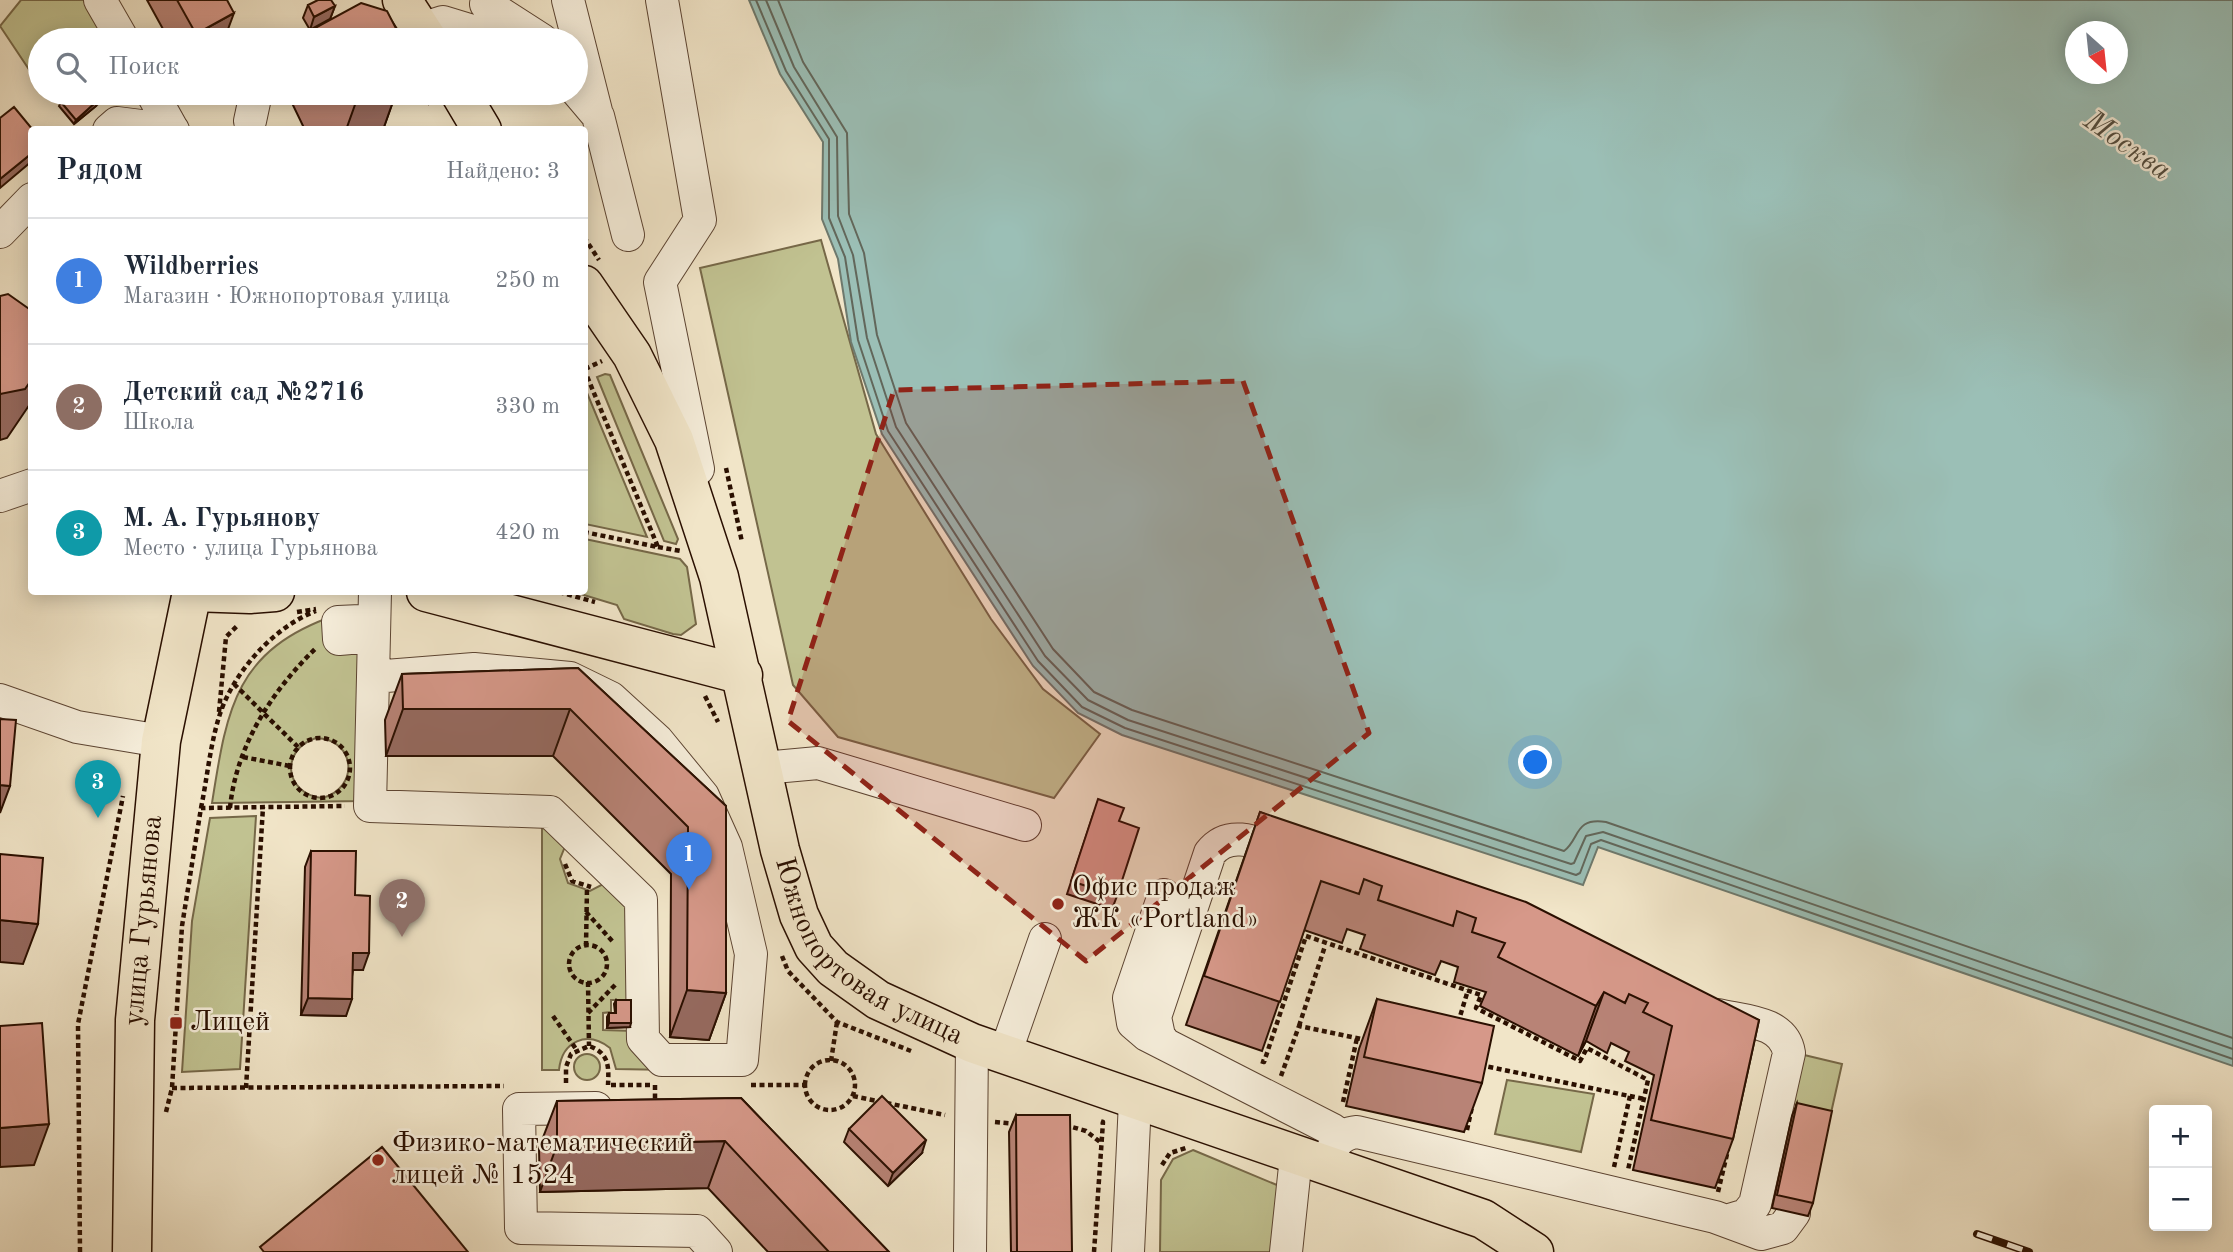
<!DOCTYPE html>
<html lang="ru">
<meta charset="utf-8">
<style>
body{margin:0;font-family:"Old Standard TT",serif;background:#f6f6f7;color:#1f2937}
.controls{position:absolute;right:21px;bottom:21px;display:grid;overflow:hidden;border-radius:7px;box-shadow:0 4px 18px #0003}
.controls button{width:63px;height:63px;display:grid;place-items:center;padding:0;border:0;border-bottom:2px solid #e0e1e3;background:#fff;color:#1f2937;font:35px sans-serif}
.compass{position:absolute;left:2065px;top:21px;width:63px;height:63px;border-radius:50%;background:#fff;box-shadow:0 4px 18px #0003;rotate:153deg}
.you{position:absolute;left:1536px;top:763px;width:24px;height:24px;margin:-18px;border:5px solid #fff;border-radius:50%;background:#1a73e8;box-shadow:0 0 0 10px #1a73e833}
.badge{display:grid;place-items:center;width:46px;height:46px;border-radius:50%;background:#ea580c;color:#fff;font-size:23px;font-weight:700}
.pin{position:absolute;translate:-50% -58px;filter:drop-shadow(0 2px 4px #0008)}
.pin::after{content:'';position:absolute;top:37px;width:24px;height:21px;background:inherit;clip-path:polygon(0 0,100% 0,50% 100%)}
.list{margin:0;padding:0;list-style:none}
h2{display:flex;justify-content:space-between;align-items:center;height:91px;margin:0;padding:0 28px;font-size:30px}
h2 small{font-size:23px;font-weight:400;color:#747a83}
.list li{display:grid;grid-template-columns:46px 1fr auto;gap:21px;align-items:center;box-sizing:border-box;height:126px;padding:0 28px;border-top:2px solid #e0e1e3}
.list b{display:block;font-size:26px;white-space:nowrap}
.list p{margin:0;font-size:23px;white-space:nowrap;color:#747a83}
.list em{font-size:23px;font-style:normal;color:#747a83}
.icon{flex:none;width:38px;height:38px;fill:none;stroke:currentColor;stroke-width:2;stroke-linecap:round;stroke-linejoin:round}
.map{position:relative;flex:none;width:2233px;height:1252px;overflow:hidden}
.search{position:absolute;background:#fff;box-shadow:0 4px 18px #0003;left:28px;top:28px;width:560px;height:77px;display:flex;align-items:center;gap:18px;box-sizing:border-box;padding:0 24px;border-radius:38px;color:#747a83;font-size:26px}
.panel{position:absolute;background:#fff;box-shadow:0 4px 18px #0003;left:28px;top:126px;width:560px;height:469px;border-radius:7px}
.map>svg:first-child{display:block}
</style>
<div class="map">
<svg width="2233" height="1252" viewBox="0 0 2233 1252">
<rect width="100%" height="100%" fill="#f1e5c8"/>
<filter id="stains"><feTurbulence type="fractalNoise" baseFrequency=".00286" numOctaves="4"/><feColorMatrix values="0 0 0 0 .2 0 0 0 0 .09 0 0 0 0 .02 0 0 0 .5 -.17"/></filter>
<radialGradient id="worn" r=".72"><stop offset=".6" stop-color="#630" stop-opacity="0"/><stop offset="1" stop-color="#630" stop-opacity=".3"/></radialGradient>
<path fill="#c1c291" stroke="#766848" stroke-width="2" fill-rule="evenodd" d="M 21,0 L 85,0 L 105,40 L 40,40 L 40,86 L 0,26 Z
M 821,240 L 876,434 L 991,619 L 1043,689 L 1100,734 L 1054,798 L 838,737 L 793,685 L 700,268 Z
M 605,374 L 610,375 L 678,539 L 676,544 L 664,541 L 597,377 Z
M 584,388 L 585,388 L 647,537 L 585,524 Z
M 585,539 L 680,559 L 687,567 L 696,624 L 681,635 L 673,634 L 624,619 L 617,605 L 574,592 L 584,592 Z
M 336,615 L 365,615 L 363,801 L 212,803 C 227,708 235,650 336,615 ZM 316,738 C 356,739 360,788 322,798 C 285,794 279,750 316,738 Z
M 256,816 L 240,1069 L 182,1072 L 192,921 L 210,818 Z
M 542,828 L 551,829 L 566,844 L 560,859 L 568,883 L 590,891 L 609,881 L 632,905 L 634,1000 L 611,1000 L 611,1012 L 603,1013 L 603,1030 L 635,1031 L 670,1070 L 616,1069 L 610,1048 C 587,1030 562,1041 559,1070 L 542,1070 Z
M 1800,1054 L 1842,1064 L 1831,1113 L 1788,1103 Z
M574 1067a13 13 0 1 1 26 0a13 13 0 1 1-26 0Z
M 1507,1080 L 1594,1094 L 1581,1152 L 1495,1134 Z
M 1193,1150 L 1284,1188 L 1277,1252 L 1160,1252 L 1161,1180 L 1173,1159 Z"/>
<path fill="#9bbfb6" stroke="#6e796d" stroke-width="2" fill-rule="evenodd" d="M 749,0 L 2233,0 L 2233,1066 L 1598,847 L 1583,885 L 1122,735 L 1078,713 L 1033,666 L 882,434 L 851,342 L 838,259 L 822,219 L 823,142 L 780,74 ZM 2076,32 L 2118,32 L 2118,74 L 2076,74 Z"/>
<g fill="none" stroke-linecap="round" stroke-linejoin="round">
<path stroke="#62675b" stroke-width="2" d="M 756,0 L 786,71 L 829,139 L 829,218 L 845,257 L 858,340 L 888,431 L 1038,661 L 1082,707 L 1125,728 L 1576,875 L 1580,873 L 1591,844 L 1601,840 L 2233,1059
M 766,0 L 794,67 L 837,137 L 838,216 L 853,255 L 867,338 L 896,427 L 1045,656 L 1088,700 L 1128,720 L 1571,864 L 1574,863 L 1586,836 L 1603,832 L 2233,1049
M 778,0 L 803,62 L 847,133 L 849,214 L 864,253 L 877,335 L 906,423 L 1053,649 L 1094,692 L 1132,710 L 1564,851 C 1580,839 1574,817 1606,822 L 2233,1038"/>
<defs>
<path id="minor" d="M 100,0 L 123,40
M 489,0 L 486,4 L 542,40
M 568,0 L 596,111
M 662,0 L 700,220 L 660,282 L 698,469
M 421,29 L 443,22 L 502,40
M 576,90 L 598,116 L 628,235
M 152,93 L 171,127
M 250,121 L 256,93
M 109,130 L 117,123 L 173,130
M 0,232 L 32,199
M 0,496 L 32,485
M 361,621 L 362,637 L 339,639 L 338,622 Z
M 474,669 L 570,678 L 611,698 L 657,740 L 703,796 L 726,847 L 751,954 L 742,1060 L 662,1060 L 643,1039 L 641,900 L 550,812 L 370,806 L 373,677 Z
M 373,677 L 375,592
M 0,700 L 77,727 L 161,741
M 763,768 L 818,763 L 1025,825
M 1164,895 L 1129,998 L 1133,1023 L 1147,1035 L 1333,1130 L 1338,1139
M 1718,1015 C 1744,1021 1784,1021 1789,1053 L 1755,1204 L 1746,1215 L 1726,1221
M 1165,1044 L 1159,1036 L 1155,1017 L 1210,853 C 1231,826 1264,846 1290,855
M 1005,1054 L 1045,939
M 596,1108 L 519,1109 L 521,1228 L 697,1231 L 716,1252
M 1326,1167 C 1332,1149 1336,1134 1357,1132 L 1715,1217 L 1761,1234 L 1783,1228 L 1794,1213
M 970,1252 L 972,1043
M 1128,1252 L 1135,1101
M 1286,1252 L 1296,1157"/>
<g id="major">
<path d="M 402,0 L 428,40"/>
<path d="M 460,93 L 482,130"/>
<path id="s1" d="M 584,285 L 632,355 L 674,440 L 719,577 L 780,850 L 799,915 L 814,947 L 833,968 L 878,1000 L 972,1043 L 1483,1219 L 1534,1252"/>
<path d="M 192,592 L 250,594 L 275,592"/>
<path d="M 426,592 L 743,675"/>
<path id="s2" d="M 132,1252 L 135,1020 L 161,741 L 192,592"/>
</g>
</defs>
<use href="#minor" stroke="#5c4432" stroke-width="34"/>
<use href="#major" stroke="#2a0f00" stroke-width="41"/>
<path stroke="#2a0f00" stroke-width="4.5" stroke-dasharray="5 3.5" stroke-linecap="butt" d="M 423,93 L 432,107
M 584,237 L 599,260
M 584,369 L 658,547 L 584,532
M 585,369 L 602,361
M 726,468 L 742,542
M 658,547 L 681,551
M 559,592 L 595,602
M 297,612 L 316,609
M 234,684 L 298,747
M 705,696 L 718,722
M 219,712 L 226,637 L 238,625
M290 768a30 30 0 1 1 60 0a30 30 0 1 1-60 0Z
M 243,757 L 290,766
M 201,808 C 207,779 210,746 219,717 C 232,674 273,627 316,611
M 230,808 C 236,746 272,691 315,649
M 565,864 L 572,881 L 591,887
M 586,912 L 614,943
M569 964a19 19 0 1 1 38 0a19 19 0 1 1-38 0Z
M 586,946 L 587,888
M 782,956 L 788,971 L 837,1022 L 911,1051
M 588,982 L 589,1046
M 588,1013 L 616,984
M 553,1016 L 576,1049
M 1458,1023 L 1468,990
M 1299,1026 L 1325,946
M805 1085a25 25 0 1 1 50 0a25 25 0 1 1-50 0Z
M 831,1061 L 837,1022
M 1261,1061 L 1264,1062 L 1306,936 L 1481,995 L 1476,1008 L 1580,1061 L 1587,1048 L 1648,1080 L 1628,1170
M 1480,1065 L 1644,1099
M 1281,1076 L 1299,1026 L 1366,1040
M 566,1083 L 566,1067 L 571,1054 L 589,1046 C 609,1053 609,1066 608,1085
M 611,1085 L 651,1085
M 655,1085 L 655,1105
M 751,1085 L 806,1085
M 172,1088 L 504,1086
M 246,1088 L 263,807
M 853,1096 L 945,1115
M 1343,1102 L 1357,1038
M 166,1112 L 172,1088 L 182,926 L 201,808 L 345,806
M 995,1122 L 1017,1124
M 1065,1125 L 1086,1131 L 1100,1142
M 1467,1130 L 1472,1107
M 1162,1165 L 1170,1153 L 1186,1148
M 1614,1167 L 1630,1096
M 1718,1192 L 1728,1150
M 80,1252 L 78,1024 L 123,796
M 1094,1252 L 1103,1122 L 1100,1121"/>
<use href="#minor" stroke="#f6eedb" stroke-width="32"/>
<use href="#major" stroke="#f1e5c8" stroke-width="38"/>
<defs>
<path id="rail" d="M 1977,1234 L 2029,1252"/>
</defs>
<use href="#rail" stroke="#2a0f00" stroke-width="8"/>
<use href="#rail" stroke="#f6eedb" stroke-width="5" stroke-dasharray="16" stroke-linecap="butt"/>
</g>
<path fill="#b88376" stroke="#2a0f00" stroke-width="2" d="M 147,0 L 227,0 L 224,40 L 169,40 Z
M 308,5 L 335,6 L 330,19 L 310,30 L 303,18 Z
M 292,93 L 396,93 L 384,127 L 380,130 L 305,130 L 290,99 Z
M 61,102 L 96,106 L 74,124 L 59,106 Z
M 578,668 L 726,806 L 726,993 L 709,1040 L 670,1037 L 671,874 L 553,756 L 386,756 L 385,720 L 402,674 Z
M 1094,812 L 1119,821 L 1117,896 L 1112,909 L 1067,894 Z
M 1260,812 L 1759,1020 L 1733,1139 L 1715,1188 L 1633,1170 L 1654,1075 L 1625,1061 L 1629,1052 L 1611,1043 L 1607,1053 L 1586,1041 L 1578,1056 L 1480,1006 L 1486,992 L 1454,982 L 1458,967 L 1441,961 L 1435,975 L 1360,949 L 1365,935 L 1347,929 L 1342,943 L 1304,930 L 1262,1051 L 1186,1025 Z
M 311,851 L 355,895 L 363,970 L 353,970 L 346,1016 L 301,1015 L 305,867 Z
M 1377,999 L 1482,1083 L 1464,1132 L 1346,1106 L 1359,1049 Z
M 616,1000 L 630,1027 L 607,1028 L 607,1017 L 609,1013 L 615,1013 L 614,1004 Z
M 741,1098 L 889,1252 L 768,1252 L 708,1188 L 540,1192 L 539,1148 L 557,1101 Z
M 1797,1103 L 1813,1203 L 1808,1216 L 1772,1208 L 1792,1116 Z
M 1016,1115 L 1072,1252 L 1011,1252 L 1009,1132 Z
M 849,1129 L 922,1153 L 888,1186 L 844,1142 Z"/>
<path fill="#966a60" stroke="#2a0f00" stroke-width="2" d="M 335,6 L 330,19 L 310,30 L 314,17 Z
M 234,13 L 224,40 L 194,40 L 196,34 Z
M 374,93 L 396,93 L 384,127 L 380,130 L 346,130 L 356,102 Z
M 97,101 L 96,106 L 74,124 L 76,120 Z
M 32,153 L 32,161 L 0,188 L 0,179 Z
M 32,379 L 32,401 L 7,438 L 0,440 L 0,394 Z
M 403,709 L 570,709 L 553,756 L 386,756 Z
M 0,785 L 10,786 L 0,813 Z
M 0,920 L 38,924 L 23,964 L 0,962 Z
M 353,953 L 369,953 L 363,970 L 347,970 Z
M 687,990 L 726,993 L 709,1040 L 670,1037 Z
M 1604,992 L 1586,1041 L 1578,1056 L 1596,1006 Z
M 308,998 L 352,999 L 346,1016 L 301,1015 Z
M 609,1023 L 631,1023 L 630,1027 L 607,1028 Z
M 49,1124 L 34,1165 L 0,1167 L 0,1128 Z
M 926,1140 L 922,1153 L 888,1186 L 893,1173 Z
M 725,1141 L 708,1188 L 540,1192 L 557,1145 Z"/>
<path fill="#d69889" stroke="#2a0f00" stroke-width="2" d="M 177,0 L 227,0 L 234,13 L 196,34 Z
M 318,0 L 331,0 L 335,6 L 314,17 L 308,5 Z
M 361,3 L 387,11 L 402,40 L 311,40 L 315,28 Z
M 79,93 L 89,93 L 97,101 L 76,120 L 61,102 L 68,96 L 71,100 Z
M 330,93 L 374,93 L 356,102 L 330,94 Z
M 14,107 L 33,130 L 32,130 L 32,153 L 0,179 L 0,118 Z
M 8,294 L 32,311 L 32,379 L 25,389 L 0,394 L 0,296 Z
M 578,668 L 726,806 L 726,993 L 687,990 L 688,827 L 570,709 L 403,709 L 402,674 Z
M 0,719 L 16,720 L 10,786 L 0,785 Z
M 1098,799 L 1124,808 L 1119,821 L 1139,828 L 1117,896 L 1071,881 Z
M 1260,812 L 1526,902 L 1759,1020 L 1733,1139 L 1651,1120 L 1672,1026 L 1643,1012 L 1648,1003 L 1629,994 L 1625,1003 L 1604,992 L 1596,1006 L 1498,957 L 1505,943 L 1472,932 L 1476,918 L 1457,911 L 1453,926 L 1378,900 L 1382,886 L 1364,879 L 1359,894 L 1321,881 L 1280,1002 L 1204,976 Z
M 311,851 L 356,851 L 355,895 L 370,896 L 369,953 L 353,953 L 352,999 L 308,998 Z
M 0,854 L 43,858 L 38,924 L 0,920 Z
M 1377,999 L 1494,1026 L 1482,1083 L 1364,1057 Z
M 616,1000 L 631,1000 L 631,1023 L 609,1023 L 609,1013 L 616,1013 Z
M 42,1023 L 49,1124 L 0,1128 L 0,1026 Z
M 882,1096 L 926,1140 L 893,1173 L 849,1129 Z
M 741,1098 L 889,1252 L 829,1252 L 725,1141 L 557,1145 L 557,1101 Z
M 1797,1103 L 1832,1111 L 1813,1203 L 1777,1195 Z
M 1016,1115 L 1070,1115 L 1072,1252 L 1017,1252 Z
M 382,1147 L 468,1252 L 264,1252 L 260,1247 Z"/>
<path fill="#8f2418" fill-opacity="0.2" stroke="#8f2418" stroke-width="5" stroke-dasharray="14 9" stroke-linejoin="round" d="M 1243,381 L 1369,733 L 1086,961 L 788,721 L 894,390 Z"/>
<g fill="#8f2418" stroke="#f6eedb" stroke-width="2.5">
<circle cx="1058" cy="904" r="7"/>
<rect x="169" y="1016" width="14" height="14" rx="3.5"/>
<circle cx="378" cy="1160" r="7"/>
</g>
<g text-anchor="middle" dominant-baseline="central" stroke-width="5" stroke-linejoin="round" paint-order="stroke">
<g font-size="28" fill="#2a0f00" stroke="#f6eedb" text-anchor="start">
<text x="1072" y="888">Офис продаж<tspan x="1072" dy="32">ЖК «Portland»</tspan></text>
<text x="190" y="1023">Лицей</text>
<text x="392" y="1144">Физико-математический<tspan x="392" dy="32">лицей № 1524</tspan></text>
</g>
<g font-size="28" fill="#2a0f00" stroke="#f6eedb">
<text stroke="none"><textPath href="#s2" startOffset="332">улица Гурьянова</textPath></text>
<text stroke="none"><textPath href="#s1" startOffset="747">Южнопортовая улица</textPath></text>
</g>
<g font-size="30" font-style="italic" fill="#524d40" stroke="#f6eedb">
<text transform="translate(2127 146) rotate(35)">Москва</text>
</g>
</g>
<rect width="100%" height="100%" filter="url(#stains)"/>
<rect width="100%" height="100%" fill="url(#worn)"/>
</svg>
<div class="controls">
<button>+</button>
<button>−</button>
</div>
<svg class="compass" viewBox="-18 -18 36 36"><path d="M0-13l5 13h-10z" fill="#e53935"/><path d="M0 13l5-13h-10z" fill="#747a83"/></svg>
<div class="you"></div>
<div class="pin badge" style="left:689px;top:890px;background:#3f7fe0">1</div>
<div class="pin badge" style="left:402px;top:937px;background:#8d6e63">2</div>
<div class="pin badge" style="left:98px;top:818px;background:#0f9aa8">3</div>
<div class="search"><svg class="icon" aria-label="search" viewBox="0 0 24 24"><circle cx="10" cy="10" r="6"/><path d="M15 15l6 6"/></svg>Поиск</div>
<section class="panel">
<h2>Рядом<small>Найдено: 3</small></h2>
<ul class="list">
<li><span class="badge" style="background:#3f7fe0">1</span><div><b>Wildberries</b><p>Магазин · Южнопортовая улица</p></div><em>250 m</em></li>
<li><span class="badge" style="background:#8d6e63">2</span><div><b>Детский сад №2716</b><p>Школа</p></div><em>330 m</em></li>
<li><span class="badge" style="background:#0f9aa8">3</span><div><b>М. А. Гурьянову</b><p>Место · улица Гурьянова</p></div><em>420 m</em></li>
</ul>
</section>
</div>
